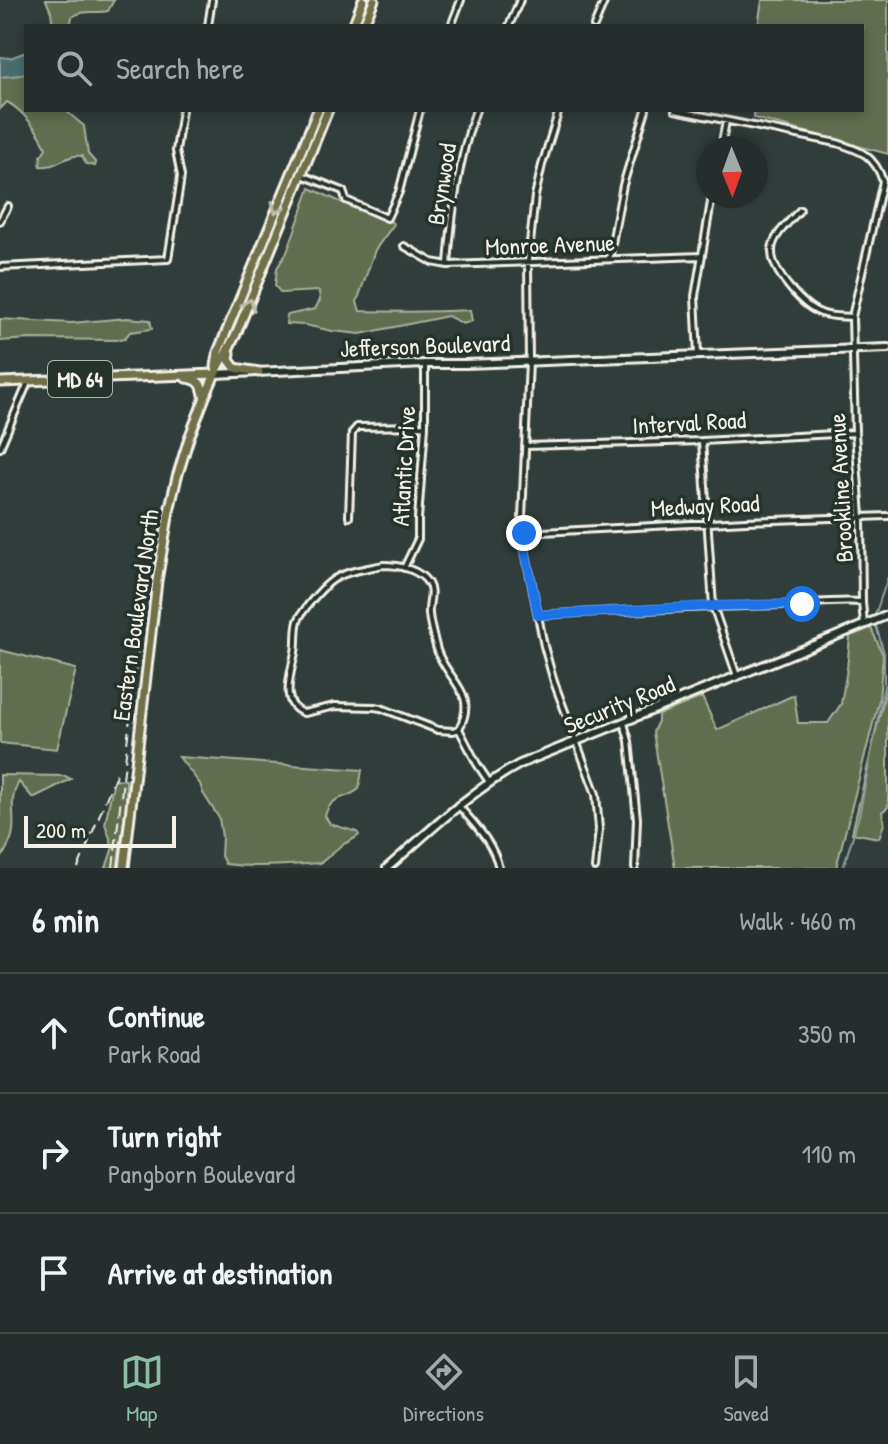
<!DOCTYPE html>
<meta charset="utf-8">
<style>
body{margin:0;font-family:"Patrick Hand",sans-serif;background:#2d3634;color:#f1f3f6}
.compass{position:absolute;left:696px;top:136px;width:72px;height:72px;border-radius:50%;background:#252e2c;box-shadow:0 4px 12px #0003;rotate:179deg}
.scale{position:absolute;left:24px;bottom:20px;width:152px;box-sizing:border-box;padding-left:8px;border:4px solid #f4f1e8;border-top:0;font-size:22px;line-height:28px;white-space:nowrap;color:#f4f1e8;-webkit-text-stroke:6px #26332d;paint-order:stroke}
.stop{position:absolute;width:24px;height:24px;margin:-18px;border:6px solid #1a73e8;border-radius:50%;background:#fff}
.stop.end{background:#1a73e8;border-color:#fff;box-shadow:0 2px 8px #0008}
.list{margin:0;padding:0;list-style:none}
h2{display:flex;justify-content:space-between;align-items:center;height:104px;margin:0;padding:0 32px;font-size:34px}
h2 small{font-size:26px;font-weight:400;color:#a3a8a9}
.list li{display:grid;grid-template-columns:52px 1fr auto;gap:24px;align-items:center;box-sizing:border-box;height:120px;padding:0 32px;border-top:2px solid #424a48}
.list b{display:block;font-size:30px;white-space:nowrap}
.list p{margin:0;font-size:26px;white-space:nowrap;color:#a3a8a9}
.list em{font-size:26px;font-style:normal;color:#a3a8a9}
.icon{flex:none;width:44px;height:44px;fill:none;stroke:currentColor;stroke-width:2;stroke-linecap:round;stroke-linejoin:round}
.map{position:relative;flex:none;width:888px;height:868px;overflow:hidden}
.search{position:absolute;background:#252e2c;box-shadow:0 4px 12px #0003;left:24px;right:24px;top:24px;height:88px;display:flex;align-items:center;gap:20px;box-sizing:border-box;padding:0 28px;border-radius:0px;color:#a3a8a9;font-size:30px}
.sheet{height:464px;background:#252e2c}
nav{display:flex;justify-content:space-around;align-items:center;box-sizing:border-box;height:112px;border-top:2px solid #424a48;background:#252e2c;font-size:22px;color:#a3a8a9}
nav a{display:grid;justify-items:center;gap:4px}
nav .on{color:#8abfa5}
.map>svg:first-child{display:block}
</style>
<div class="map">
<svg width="888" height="868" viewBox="0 0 888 868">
<rect width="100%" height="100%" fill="#313d3b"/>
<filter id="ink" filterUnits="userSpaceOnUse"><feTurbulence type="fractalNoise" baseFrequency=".0125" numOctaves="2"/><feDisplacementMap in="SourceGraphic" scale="16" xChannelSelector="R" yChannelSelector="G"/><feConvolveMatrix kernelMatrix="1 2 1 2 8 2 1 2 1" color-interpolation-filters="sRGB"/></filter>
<g filter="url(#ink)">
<path fill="#616e4f" stroke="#aab09c" stroke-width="2" d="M 46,0 L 114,0 L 108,11 C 95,14 83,9 72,17 L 70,26 L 53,26 L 51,12 Z
M 762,0 L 888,0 L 888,154 L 754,118 L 754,110 L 862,110 L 862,26 L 758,26 Z
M 26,73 L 26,110 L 65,110 L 84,126 L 88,154 L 96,163 L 95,166 L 86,164 L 82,156 C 67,153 56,169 40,166 L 41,156 L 46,148 C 41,133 21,109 7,102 L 0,109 L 0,77 L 20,75 Z
M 310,188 L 356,209 L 392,222 L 394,224 L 375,250 L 357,302 L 360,311 C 397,312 433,312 470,310 L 472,321 L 463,324 L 448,316 L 360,334 L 332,331 L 305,325 L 286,324 L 287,315 L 315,309 L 320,300 L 319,291 L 281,293 L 275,286 L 277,268 L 287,252 Z
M 127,318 L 150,320 L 152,329 L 130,332 L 125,338 L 116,340 L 31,339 L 0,341 L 0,319 L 71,323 Z
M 871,628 L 883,655 L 879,700 L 836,868 L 675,868 L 653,732 L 658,721 L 658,715 L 702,697 L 717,730 L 794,695 L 798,723 L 828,723 L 841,704 L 847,669 L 850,636 Z
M 0,650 L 76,669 L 57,749 L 0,743 Z
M 888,680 L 888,807 L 882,812 L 884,824 L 879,838 L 852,833 Z
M 179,757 L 362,770 L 359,789 C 345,801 331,794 325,816 L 330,824 L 357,832 L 359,835 C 353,841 347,841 341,846 C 333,851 328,858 320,863 C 290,865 254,868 225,864 L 221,856 L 222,837 L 219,818 L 203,793 L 200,784 Z
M 0,775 L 65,776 L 71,779 L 33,798 L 19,782 C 7,802 17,817 12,836 C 10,844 4,853 0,861 Z
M 114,779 L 126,780 L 126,806 L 117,868 L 106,868 L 113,847 L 105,824 Z"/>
<path fill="#496d6e" stroke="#8da29f" stroke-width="2" d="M 26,52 L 26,73 L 20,75 L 0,77 L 0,57 L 10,58 Z"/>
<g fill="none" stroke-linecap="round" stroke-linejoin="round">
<path stroke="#8da29f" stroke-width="2" d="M 875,615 L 888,577
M 843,868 L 859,816 L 884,686 L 884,653 L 876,626"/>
<defs>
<path id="minor" d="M 208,26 L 212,0
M 451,26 L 461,0
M 509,26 L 520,0
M 594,26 L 605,0
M 559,110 L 542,165 L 535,196 L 528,262 L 529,362 L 522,517 L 525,550 L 544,646 L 554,682 L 596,794 L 599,829 L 595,868
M 675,110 L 837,143 C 862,151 874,155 883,181 L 852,317 L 855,433 L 861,517 L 862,602 L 864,624
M 721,148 L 726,121
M 302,175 L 343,191 L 346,200 L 387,218 L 399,192 L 420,110
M 800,210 C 790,221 772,236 772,251 C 771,271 803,307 821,313 C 830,317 842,316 852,317
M 0,221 L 8,206
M 404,246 L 432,262 L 448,265 L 702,256
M 609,259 L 623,185 L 646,110
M 448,264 C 452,212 458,160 476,110
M 0,267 L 168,259 L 180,184 L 181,176 L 176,151 L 182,110
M 698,355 L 695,296 L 712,196
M 702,441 L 713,606 L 737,676
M 525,446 L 702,441 L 855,433
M 0,448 L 29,380
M 349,517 L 352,433 L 357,427 L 425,426
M 524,533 L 746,521 L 888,516
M 383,565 C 399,565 419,569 428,583 C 434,593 428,603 429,614 C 430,625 434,639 437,650 C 447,681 479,692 459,729 L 453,731 L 438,730 L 381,708 L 374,707 L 335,706 L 304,713 C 278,705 292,671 295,652 C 297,642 295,631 298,621 C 302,610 321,589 330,582 C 343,571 366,569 383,565 Z
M 404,568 L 418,539 L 418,519 L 425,426 L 425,364
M 538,615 C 619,611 701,606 783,605 C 809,604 835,600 862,602
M 624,723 L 629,741 L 637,819 L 635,868
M 459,729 L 477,764 L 489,782
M 458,805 C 475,825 493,842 499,868"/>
<path id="tertiary" d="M 387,868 C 430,831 470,791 520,764 L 888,615"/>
<path id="secondary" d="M 215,374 L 425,364 L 465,364 L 888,348"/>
<path id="primary" d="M 353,26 L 363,0
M 363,26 L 374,0
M 230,353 L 229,360 L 235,368 L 259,372
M 216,367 L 218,352 L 318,110
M 186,378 C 198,379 202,383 204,395
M 0,382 L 215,374
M 124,868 L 157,581 L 169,511 L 177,477 L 189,438 L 205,397 L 215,374 L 236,334 L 328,110"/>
</defs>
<use href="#minor" stroke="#f4f1e8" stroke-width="10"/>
<use href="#tertiary" stroke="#f4f1e8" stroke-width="12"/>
<use href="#secondary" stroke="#f4f1e8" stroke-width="12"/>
<use href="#primary" stroke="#f4f1e8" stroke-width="13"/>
<use href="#minor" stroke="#26332d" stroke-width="4"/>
<use href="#tertiary" stroke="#26332d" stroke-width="6"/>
<use href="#secondary" stroke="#26332d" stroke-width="6"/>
<use href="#primary" stroke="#70704a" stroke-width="7"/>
<path stroke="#f4f1e8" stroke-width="2" stroke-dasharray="12 6" stroke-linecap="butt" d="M 78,868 L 117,772
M 113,868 L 146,576"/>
</g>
<defs><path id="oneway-chevron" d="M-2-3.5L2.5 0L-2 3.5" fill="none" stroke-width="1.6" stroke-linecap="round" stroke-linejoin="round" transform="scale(2)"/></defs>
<g stroke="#bfbda9">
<use href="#oneway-chevron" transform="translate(277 208) rotate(113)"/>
<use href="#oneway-chevron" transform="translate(249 304) rotate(-68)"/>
</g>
</g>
<g fill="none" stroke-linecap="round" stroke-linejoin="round" filter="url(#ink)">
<path stroke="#1a73e8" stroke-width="10" d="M 524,533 L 525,550 L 538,615 L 713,606 L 802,604"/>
</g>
<g text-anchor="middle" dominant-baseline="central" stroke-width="7" stroke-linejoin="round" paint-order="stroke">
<rect fill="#26332d" stroke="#b6b8b0" stroke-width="2" x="48" y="361" width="64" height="36" rx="6"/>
<g font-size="22" font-weight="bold" fill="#f4f1e8">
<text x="80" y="379">MD 64</text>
</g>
<g font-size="24" fill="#f4f1e8" stroke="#26332d">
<text transform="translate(441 184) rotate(-81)">Brynwood</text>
<text transform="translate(550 244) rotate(-2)">Monroe Avenue</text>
<text transform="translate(425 345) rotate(-2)">Jefferson Boulevard</text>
<text transform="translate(689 422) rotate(-3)">Interval Road</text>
<text transform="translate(403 466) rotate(-87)">Atlantic Drive</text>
<text transform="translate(840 488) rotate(-93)">Brookline Avenue</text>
<text transform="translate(705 505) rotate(-3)">Medway Road</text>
<text transform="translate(135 615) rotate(-82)">Eastern Boulevard North</text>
<text transform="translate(619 704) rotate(-22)">Security Road</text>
</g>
</g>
</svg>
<svg class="compass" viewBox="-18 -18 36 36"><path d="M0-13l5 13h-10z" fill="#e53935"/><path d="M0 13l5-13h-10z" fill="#a3a8a9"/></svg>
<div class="scale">200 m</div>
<div class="stop" style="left:802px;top:604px"></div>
<div class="stop end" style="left:524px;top:533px"></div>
<div class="search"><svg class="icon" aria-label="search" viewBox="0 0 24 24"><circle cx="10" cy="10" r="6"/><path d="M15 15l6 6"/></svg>Search here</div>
</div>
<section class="sheet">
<h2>6 min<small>Walk · 460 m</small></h2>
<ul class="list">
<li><svg class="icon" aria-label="ahead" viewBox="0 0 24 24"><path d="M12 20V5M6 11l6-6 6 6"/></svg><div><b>Continue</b><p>Park Road</p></div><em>350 m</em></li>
<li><svg class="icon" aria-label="right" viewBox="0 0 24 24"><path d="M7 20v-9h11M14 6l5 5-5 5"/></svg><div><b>Turn right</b><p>Pangborn Boulevard</p></div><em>110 m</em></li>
<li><svg class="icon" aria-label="arrive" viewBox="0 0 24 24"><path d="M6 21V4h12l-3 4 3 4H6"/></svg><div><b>Arrive at destination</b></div></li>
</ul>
</section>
<nav>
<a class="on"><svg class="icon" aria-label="map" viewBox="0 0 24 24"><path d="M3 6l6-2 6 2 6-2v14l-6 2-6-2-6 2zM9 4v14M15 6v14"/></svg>Map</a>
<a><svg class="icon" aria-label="directions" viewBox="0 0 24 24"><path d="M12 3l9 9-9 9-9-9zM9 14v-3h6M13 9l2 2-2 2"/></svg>Directions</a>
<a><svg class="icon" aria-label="saved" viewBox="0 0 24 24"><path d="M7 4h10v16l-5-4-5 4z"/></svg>Saved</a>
</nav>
